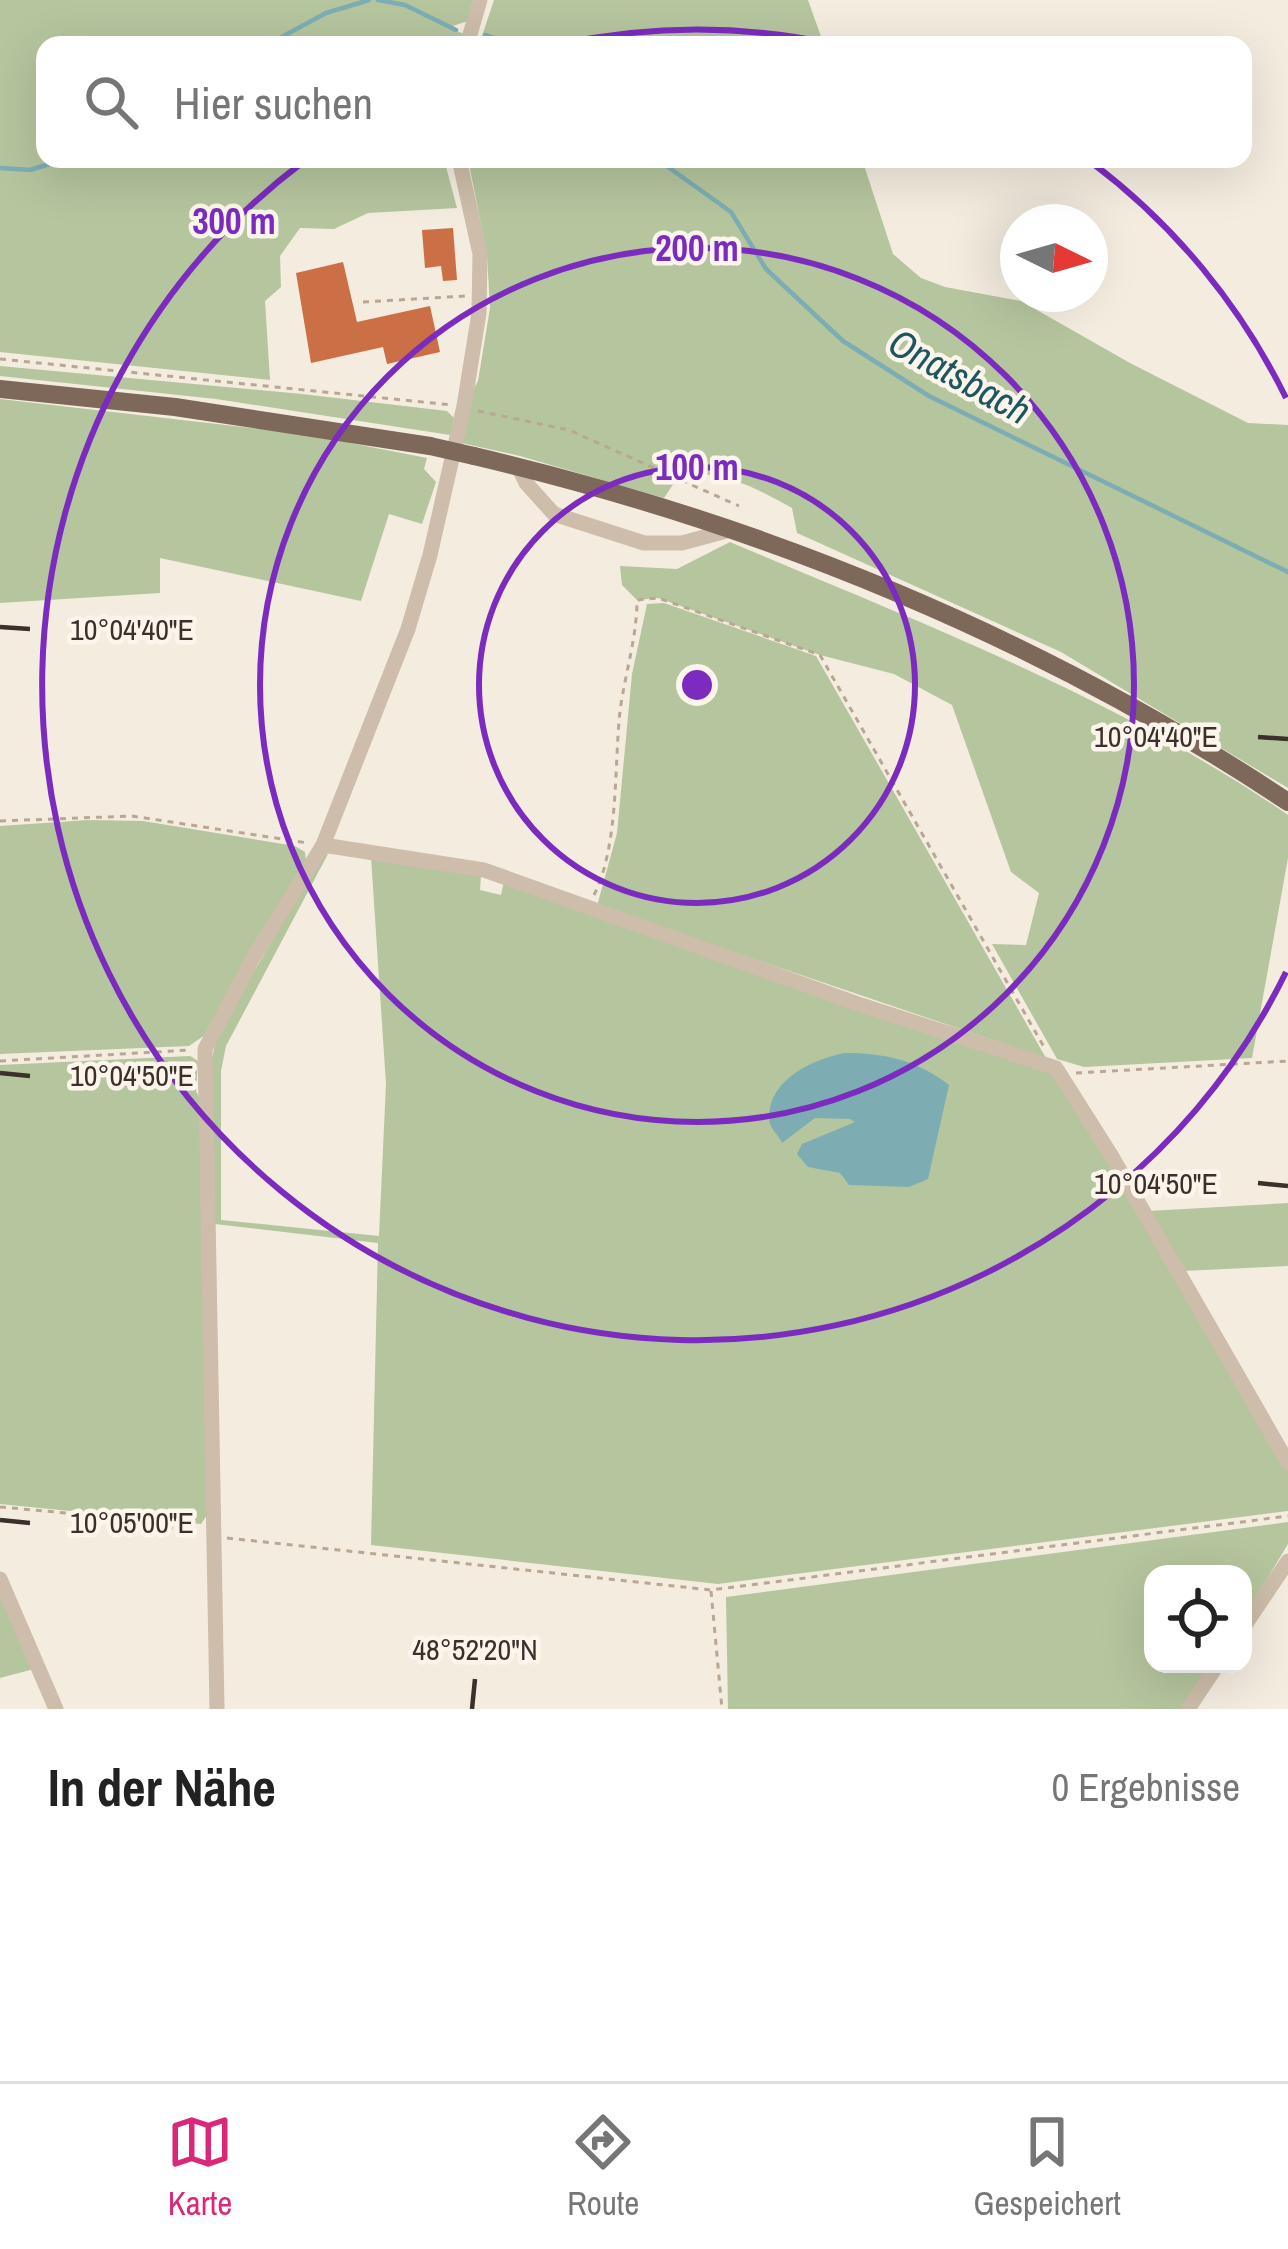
<!DOCTYPE html>
<html lang="de">
<meta charset="utf-8">
<style>
body{margin:0;font-family:"Archivo Narrow",sans-serif;background:#f2f2f2;color:#222}
.controls{position:absolute;right:36px;bottom:36px;display:grid;overflow:hidden;border-radius:24px;box-shadow:0 12px 48px #0002}
.controls button{width:108px;height:108px;display:grid;place-items:center;padding:0;border:0;border-bottom:3px solid #e0e0e0;background:#fff;color:#222;font:60px sans-serif}
.compass{position:absolute;left:1000px;top:204px;width:108px;height:108px;border-radius:50%;background:#fff;box-shadow:0 12px 48px #0002;rotate:95deg}
.list{margin:0;padding:0;list-style:none}
h2{display:flex;justify-content:space-between;align-items:center;height:156px;margin:0;padding:0 48px;font-size:51px}
h2 small{font-size:39px;font-weight:400;color:#767676}
.icon{flex:none;width:66px;height:66px;fill:none;stroke:currentColor;stroke-width:2;stroke-linecap:round;stroke-linejoin:round}
.map{position:relative;flex:none;width:1288px;height:1709px;overflow:hidden}
.search{position:absolute;background:#fff;box-shadow:0 12px 48px #0002;left:36px;right:36px;top:36px;height:132px;display:flex;align-items:center;gap:30px;box-sizing:border-box;padding:0 42px;border-radius:24px;color:#767676;font-size:45px}
.sheet{height:372px;background:#fff}
nav{display:flex;justify-content:space-around;align-items:center;box-sizing:border-box;height:168px;border-top:3px solid #e0e0e0;background:#fff;font-size:33px;color:#767676}
nav a{display:grid;justify-items:center;gap:6px}
nav .on{color:#db2777}
.map>svg:first-child{display:block}
</style>
<div class="map">
<svg width="1288" height="1709" viewBox="0 0 1288 1709">
<rect width="100%" height="100%" fill="#f4ecdf"/>
<path fill="#b5c59e" d="M 0,0 L 480,0 L 474,19 L 447,28 L 465,34 L 460,45 L 45,45 L 45,159 L 444,159 L 457,208 L 368,213 L 334,229 L 300,228 L 280,256 L 281,287 L 265,301 L 270,380 L 0,352 Z
M 494,0 L 808,0 L 824,45 L 479,45 Z
M 468,159 L 862,159 L 893,254 L 921,278 L 945,287 L 1021,301 L 1130,363 L 1248,423 L 1288,425 L 1288,788 L 1061,652 L 797,533 L 792,508 C 755,488 720,467 678,477 L 664,498 L 520,456 L 457,442 L 464,406 L 478,381 L 490,308 L 487,255 Z
M 0,366 L 302,394 L 447,411 L 455,419 L 450,435 L 216,399 L 0,376 Z
M 0,399 L 304,434 L 427,458 L 424,469 L 436,482 L 422,524 L 389,514 L 361,601 L 160,558 L 160,593 L 0,603 Z
M 730,542 C 921,623 1116,697 1288,815 L 1288,858 L 1252,1058 L 1084,1067 L 1057,1059 L 992,944 L 1026,945 L 1039,893 L 1011,872 L 952,705 L 894,674 L 820,655 L 658,598 L 637,600 L 622,585 L 620,566 L 677,569 Z
M 664,603 L 816,656 L 1046,1058 L 597,906 L 617,833 L 632,674 L 647,604 Z
M 88,820 L 143,821 L 295,846 L 305,852 L 306,862 L 205,1035 L 189,1046 L 0,1054 L 0,826 Z
M 329,852 L 226,1046 L 221,1071 L 221,1220 L 379,1236 L 386,1084 L 371,857 L 481,875 L 480,890 L 501,895 L 504,881 L 1057,1074 L 1288,1469 L 1288,1511 L 718,1584 L 371,1545 L 378,1243 L 215,1224 L 211,1063 L 217,1035 L 320,859 Z
M 190,1056 L 198,1061 L 196,1091 L 202,1104 L 207,1515 L 201,1524 L 0,1504 L 0,1065 Z
M 1288,1203 L 1288,1266 L 1183,1271 L 1149,1211 Z
M 1288,1522 L 1288,1544 L 1243,1619 L 1243,1574 L 1153,1574 L 1153,1664 L 1213,1664 L 1182,1709 L 728,1709 L 726,1597 Z
M 0,1591 L 34,1669 L 0,1678 Z"/>
<path fill="#7dadb3" d="M 844,1053 C 885,1053 917,1060 949,1085 L 928,1179 L 909,1187 L 849,1185 L 840,1173 L 808,1167 L 797,1154 L 802,1144 L 855,1122 L 850,1119 L 815,1118 L 782,1143 C 778,1134 769,1128 769,1118 C 769,1079 812,1060 844,1053 Z"/>
<g fill="none" stroke-linecap="round" stroke-linejoin="round">
<path stroke="#7dadb3" stroke-width="4.5" d="M 378,0 L 405,5 L 456,30
M 485,35 L 516,45
M 267,45 L 326,13 L 369,0
M 657,159 L 731,212 L 766,269 L 843,341 L 929,396 L 1288,572
M 0,168 L 30,170 L 66,159"/>
</g>
<path fill="#cb6f46" d="M 453,228 L 457,280 L 443,281 L 441,266 L 425,268 L 422,230 Z
M 343,262 L 357,322 L 430,306 L 440,352 L 387,364 L 383,347 L 311,363 L 296,273 Z"/>
<g fill="none" stroke-linecap="round" stroke-linejoin="round">
<path stroke="#b9a794" stroke-width="3" stroke-dasharray="6 6" stroke-linecap="butt" d="M 363,302 L 466,296
M 0,359 L 452,405
M 478,411 L 569,430 L 739,506
M 0,821 L 132,816 L 308,843
M 594,895 C 619,845 614,767 620,711 C 625,673 637,638 637,600 L 658,598 L 820,655 L 1044,1047
M 0,1061 L 190,1050
M 1076,1073 L 1288,1061
M 0,1507 L 122,1518 L 200,1534
M 227,1538 L 711,1590 L 1288,1516
M 711,1591 L 722,1709"/>
<path stroke="#cdbdaa" stroke-width="15" d="M 467,45 L 480,0
M 518,466 L 526,483 L 554,514 L 644,543 L 682,543 L 730,530
M 323,845 L 484,870 L 861,1005 L 1056,1068 L 1111,1155 L 1288,1463
M 0,1579 L 56,1709
M 1243,1628 L 1288,1561
M 217,1709 L 205,1049 L 253,958 L 323,845 L 408,629 L 430,555 L 464,406 L 479,313 L 480,254 L 459,159
M 1188,1709 L 1218,1664"/>
<path stroke="#7d685a" stroke-width="18" d="M 0,389 L 175,407 L 430,446
M 474,456 C 761,523 1042,638 1288,802"/>
<path stroke="#7d685a" stroke-width="18" d="M 430,446 L 474,456"/>
</g>
<path fill="none" stroke="#3b302a" stroke-width="4.5" d="M 0,627 L 30,629M 1258,737 L 1288,739M 0,1073 L 30,1076M 1258,1183 L 1288,1186M 0,1520 L 30,1523M 472,1709 L 475,1679"/>
<g fill="none" stroke="#7b2cbf" stroke-width="6">
<circle cx="697" cy="685" r="218"/>
<circle cx="697" cy="685" r="437"/>
<path d="M1286 972A655 655 0 1 1 303 162M561 44A655 655 0 0 1 833 44M1091 162A655 655 0 0 1 1286 398"/>
</g>
<g text-anchor="middle" dominant-baseline="central" stroke-width="9" stroke-linejoin="round" paint-order="stroke">
<g font-size="39" font-style="italic" fill="#1d565f" stroke="#fbf5ec">
<text transform="translate(960 376) rotate(29)">Onatsbach</text>
</g>
</g>
<g font-size="30" text-anchor="middle" fill="#3b302a" stroke="#fbf5ec" stroke-width="9" stroke-linejoin="round" paint-order="stroke">
<text x="132" y="640">10°04'40"E</text>
<text x="1156" y="747">10°04'40"E</text>
<text x="132" y="1086">10°04'50"E</text>
<text x="1156" y="1194">10°04'50"E</text>
<text x="132" y="1533">10°05'00"E</text>
<text x="475" y="1660">48°52'20"N</text>
</g>
<circle cx="697" cy="685" r="18" fill="#7b2cbf" stroke="#fbf5ec" stroke-width="6"/>
<g font-size="36" text-anchor="middle" font-weight="bold" fill="#7b2cbf" stroke="#fbf5ec" stroke-width="9" stroke-linejoin="round" paint-order="stroke">
<text x="234" y="234">300 m</text>
<text x="697" y="261">200 m</text>
<text x="697" y="480">100 m</text>
</g>
</svg>
<div class="controls">
<button><svg class="icon" aria-label="locate" viewBox="0 0 24 24"><circle cx="12" cy="12" r="6"/><path d="M12 2v4M12 18v4M2 12h4M18 12h4"/></svg></button>
</div>
<svg class="compass" viewBox="-18 -18 36 36"><path d="M0-13l5 13h-10z" fill="#e53935"/><path d="M0 13l5-13h-10z" fill="#767676"/></svg>
<div class="search"><svg class="icon" aria-label="search" viewBox="0 0 24 24"><circle cx="10" cy="10" r="6"/><path d="M15 15l6 6"/></svg>Hier suchen</div>
</div>
<section class="sheet">
<h2>In der Nähe<small>0 Ergebnisse</small></h2>
<ul class="list">
</ul>
</section>
<nav>
<a class="on"><svg class="icon" aria-label="map" viewBox="0 0 24 24"><path d="M3 6l6-2 6 2 6-2v14l-6 2-6-2-6 2zM9 4v14M15 6v14"/></svg>Karte</a>
<a><svg class="icon" aria-label="directions" viewBox="0 0 24 24"><path d="M12 3l9 9-9 9-9-9zM9 14v-3h6M13 9l2 2-2 2"/></svg>Route</a>
<a><svg class="icon" aria-label="saved" viewBox="0 0 24 24"><path d="M7 4h10v16l-5-4-5 4z"/></svg>Gespeichert</a>
</nav>
